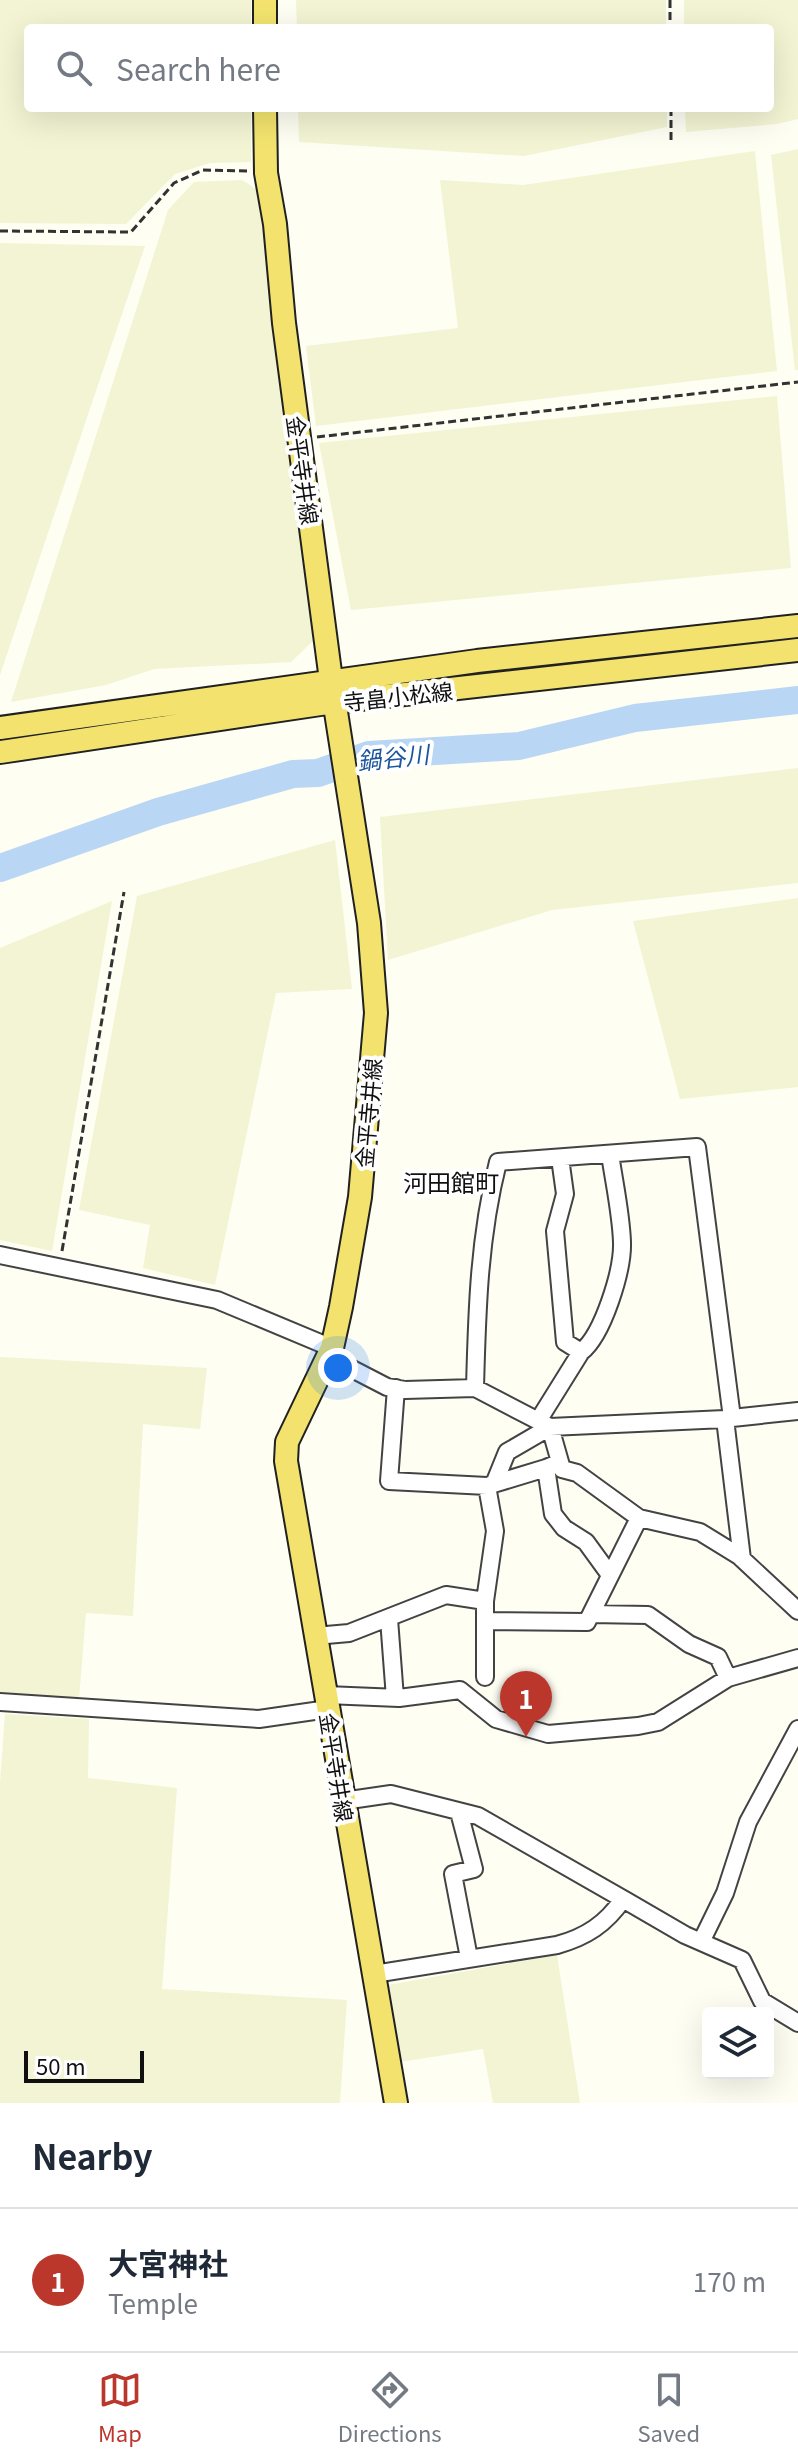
<!DOCTYPE html>
<meta charset="utf-8">
<style>
body{margin:0;font-family:Georgia,"Noto Sans JP",serif;background:#f2f2f3;color:#1f2937}
.controls{position:absolute;right:24px;bottom:24px;display:grid;overflow:hidden;border-radius:8px;box-shadow:0 8px 32px #0002}
.controls button{width:72px;height:72px;display:grid;place-items:center;padding:0;border:0;border-bottom:2px solid #e0e1e3;background:#fff;color:#1f2937;font:40px sans-serif}
.scale{position:absolute;left:24px;bottom:20px;width:120px;box-sizing:border-box;padding-left:8px;border:4px solid #101010;border-top:0;font-size:22px;line-height:28px;white-space:nowrap;color:#101010;-webkit-text-stroke:6px #fff;paint-order:stroke}
.you{position:absolute;left:338px;top:1368px;width:28px;height:28px;margin:-20px;border:6px solid #fff;border-radius:50%;background:#1a73e8;box-shadow:0 0 0 12px #1a73e833}
.badge{display:grid;place-items:center;width:52px;height:52px;border-radius:50%;background:#bb372c;color:#fff;font-size:26px;font-weight:700}
.pin{position:absolute;translate:-50% -66px;filter:drop-shadow(0 2px 4px #0008)}
.pin::after{content:'';position:absolute;top:42px;width:28px;height:24px;background:inherit;clip-path:polygon(0 0,100% 0,50% 100%)}
.list{margin:0;padding:0;list-style:none}
h2{display:flex;justify-content:space-between;align-items:center;height:104px;margin:0;padding:0 32px;font-size:34px}
h2 small{font-size:26px;font-weight:400;color:#747a83}
.list li{display:grid;grid-template-columns:52px 1fr auto;gap:24px;align-items:center;box-sizing:border-box;height:144px;padding:0 32px;border-top:2px solid #e0e1e3}
.list b{display:block;font-size:30px;white-space:nowrap}
.list p{margin:0;font-size:26px;white-space:nowrap;color:#747a83}
.list em{font-size:26px;font-style:normal;color:#747a83}
.icon{flex:none;width:44px;height:44px;fill:none;stroke:currentColor;stroke-width:2;stroke-linecap:round;stroke-linejoin:round}
.map{position:relative;flex:none;width:798px;height:2103px;overflow:hidden}
.search{position:absolute;background:#fff;box-shadow:0 8px 32px #0002;left:24px;right:24px;top:24px;height:88px;display:flex;align-items:center;gap:20px;box-sizing:border-box;padding:0 28px;border-radius:8px;color:#747a83;font-size:30px}
.sheet{height:248px;background:#fff}
nav{display:flex;justify-content:space-around;align-items:center;box-sizing:border-box;height:112px;border-top:2px solid #e0e1e3;background:#fff;font-size:22px;color:#747a83}
nav a{display:grid;justify-items:center;gap:4px}
nav .on{color:#bb372c}
.map>svg:first-child{display:block}
</style>
<div class="map">
<svg width="798" height="2103" viewBox="0 0 798 2103">
<rect width="100%" height="100%" fill="#fefef3"/>
<path fill="#f3f4d3" d="M 0,0 L 251,0 L 251,28 L 28,28 L 28,108 L 251,108 L 251,162 L 210,163 L 175,174 L 126,224 L 0,223 Z
M 296,0 L 666,0 L 666,28 L 297,28 Z
M 684,0 L 798,0 L 798,119 L 777,124 L 686,132 L 685,108 L 770,108 L 770,28 L 684,28 Z
M 298,108 L 667,108 L 667,127 L 524,156 L 299,142 Z
M 798,149 L 798,370 L 795,370 L 771,155 Z
M 755,151 L 777,371 L 316,426 L 306,346 L 458,328 L 440,180 L 523,185 Z
M 242,180 L 259,191 L 314,640 L 291,662 L 154,669 L 106,685 L 11,702 L 168,210 L 194,182 Z
M 0,243 L 145,246 L 0,675 Z
M 777,396 L 791,568 L 351,610 L 319,443 Z
M 798,768 L 798,883 L 552,910 L 388,960 L 380,817 Z
M 335,840 L 352,989 L 276,993 L 215,1285 L 143,1268 L 150,1225 L 79,1210 L 137,896 Z
M 798,898 L 798,1087 L 680,1099 L 633,921 Z
M 112,901 L 52,1251 L 0,1240 L 0,948 Z
M 0,1357 L 207,1368 L 200,1429 L 143,1424 L 133,1616 L 86,1613 L 79,1699 L 0,1694 Z
M 5,1714 L 89,1719 L 88,1778 L 177,1788 L 162,1989 L 347,2000 L 340,2103 L 0,2103 L 0,1783 Z
M 557,1955 L 580,2103 L 493,2103 L 483,2049 L 400,2062 L 388,1985 Z"/>
<g fill="none" stroke-linecap="round" stroke-linejoin="round">
<path stroke="#b9d7f4" stroke-width="28" d="M 0,868 L 158,812 L 293,774 L 318,773 L 369,755 L 519,746 L 635,718 L 798,700"/>
<defs>
<path id="minor" d="M 560,1158 L 565,1194 L 555,1231 L 565,1342 L 581,1352
M 0,1255 L 217,1300 L 332,1348
M 327,1356 L 387,1387 L 405,1390 L 475,1388 L 550,1427 L 562,1469 L 577,1473 L 639,1518 L 700,1532 L 739,1556 L 798,1611
M 396,1388 L 389,1481 L 487,1486 L 495,1531 L 485,1601 L 485,1677
M 475,1388 C 477,1310 479,1237 498,1162 L 697,1147 L 732,1418 L 725,1419
M 732,1418 L 798,1411
M 538,1421 L 581,1352 C 603,1335 623,1270 622,1242 C 621,1213 614,1182 610,1154
M 560,1462 L 546,1468 L 553,1514 L 564,1528 L 586,1542 L 610,1575
M 494,1484 L 507,1452 L 550,1427 L 725,1419 L 742,1559
M 490,1485 L 546,1468
M 591,1614 L 648,1615 L 689,1644 L 718,1657 L 728,1678
M 389,1619 L 395,1698
M 488,1621 L 587,1622 L 639,1518
M 315,1636 L 349,1633 L 446,1595 L 485,1601
M 326,1695 L 399,1698 L 460,1690 L 496,1719 L 548,1734 L 638,1726 L 658,1722 L 728,1678 L 798,1658
M 0,1702 L 259,1719 L 328,1709
M 343,1801 L 391,1794 L 478,1816 L 623,1899
M 459,1812 L 474,1869 L 453,1874 L 469,1958
M 702,1940 L 725,1893 L 748,1822 L 798,1729
M 374,1974 L 557,1945 C 586,1937 606,1924 623,1899 L 685,1935 L 742,1960 L 762,2001 L 798,2023"/>
<path id="major" d="M 265,0 L 265,28
M 265,108 L 266,173 L 275,224 L 284,323 L 331,680 L 369,923 L 376,1013 L 360,1197 L 341,1307 L 332,1348 L 287,1442 L 286,1461 L 396,2103
M 0,728 L 477,661 L 798,626
M 0,752 L 334,702 L 798,650"/>
</defs>
<use href="#minor" stroke="#434343" stroke-width="20"/>
<use href="#major" stroke="#212121" stroke-width="26"/>
<path stroke="#323232" stroke-width="3" stroke-dasharray="8 4" stroke-linecap="butt" d="M 670,0 L 670,28
M 671,108 L 671,142
M 0,231 L 131,232 L 174,183 L 203,170 L 248,171
M 317,437 L 798,382
M 62,1251 L 124,892"/>
<use href="#minor" stroke="#fff" stroke-width="16"/>
<use href="#major" stroke="#f3e36e" stroke-width="22"/>
</g>
<g text-anchor="middle" dominant-baseline="central" stroke-width="8" stroke-linejoin="round" paint-order="stroke">
<g font-size="22" fill="#101010" stroke="#fff">
<text transform="translate(304 470) rotate(82)">金平寺井線</text>
<text transform="translate(398 695) rotate(-6)">寺畠小松線</text>
<text transform="translate(367 1113) rotate(-85)">金平寺井線</text>
<text transform="translate(338 1767) rotate(81)">金平寺井線</text>
</g>
<g font-size="24" font-style="italic" fill="#1c559e" stroke="#fff">
<text transform="translate(393 756) rotate(-6)">鍋谷川</text>
</g>
<g font-size="24" fill="#101010" stroke="#fff">
<text x="451" y="1181">河田館町</text>
</g>
</g>
</svg>
<div class="controls">
<button><svg class="icon" aria-label="layers" viewBox="0 0 24 24"><path d="M12 4l9 5-9 5-9-5zM3 14l9 5 9-5"/></svg></button>
</div>
<div class="scale">50 m</div>
<div class="you"></div>
<div class="pin badge" style="left:526px;top:1737px">1</div>
<div class="search"><svg class="icon" aria-label="search" viewBox="0 0 24 24"><circle cx="10" cy="10" r="6"/><path d="M15 15l6 6"/></svg>Search here</div>
</div>
<section class="sheet">
<h2>Nearby<small></small></h2>
<ul class="list">
<li><span class="badge">1</span><div><b>大宮神社</b><p>Temple</p></div><em>170 m</em></li>
</ul>
</section>
<nav>
<a class="on"><svg class="icon" aria-label="map" viewBox="0 0 24 24"><path d="M3 6l6-2 6 2 6-2v14l-6 2-6-2-6 2zM9 4v14M15 6v14"/></svg>Map</a>
<a><svg class="icon" aria-label="directions" viewBox="0 0 24 24"><path d="M12 3l9 9-9 9-9-9zM9 14v-3h6M13 9l2 2-2 2"/></svg>Directions</a>
<a><svg class="icon" aria-label="saved" viewBox="0 0 24 24"><path d="M7 4h10v16l-5-4-5 4z"/></svg>Saved</a>
</nav>
